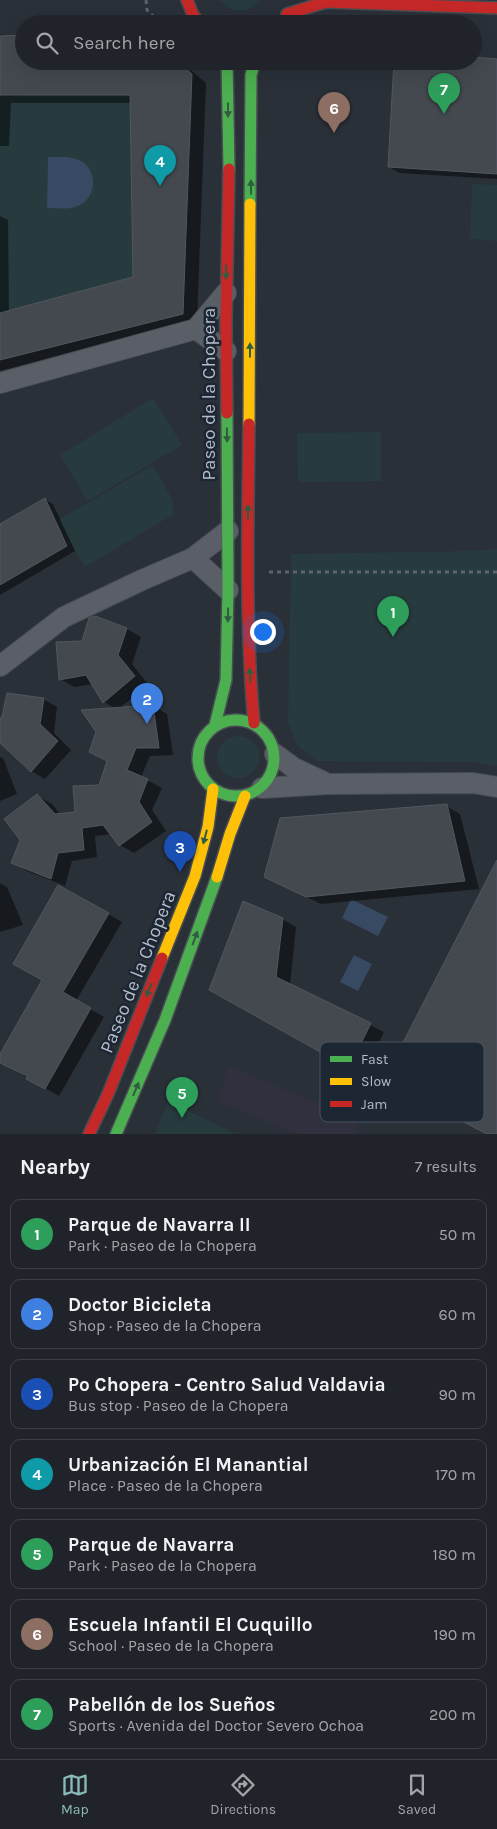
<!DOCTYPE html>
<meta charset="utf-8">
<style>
body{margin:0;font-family:Karla,sans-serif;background:#2d3036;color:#f1f3f6}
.you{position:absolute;left:262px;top:631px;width:18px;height:18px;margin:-12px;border:4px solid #fff;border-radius:50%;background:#1a73e8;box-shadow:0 0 0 8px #1a73e833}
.badge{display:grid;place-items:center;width:32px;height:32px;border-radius:50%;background:#8bbbb9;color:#fff;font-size:16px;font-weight:700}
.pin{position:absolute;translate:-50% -41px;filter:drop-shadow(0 1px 2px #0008)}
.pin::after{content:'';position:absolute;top:26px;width:18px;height:15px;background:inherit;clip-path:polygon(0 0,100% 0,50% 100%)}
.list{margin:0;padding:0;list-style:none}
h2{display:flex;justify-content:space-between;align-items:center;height:65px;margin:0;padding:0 20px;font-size:21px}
h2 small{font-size:16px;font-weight:400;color:#a2a4a8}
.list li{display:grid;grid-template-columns:32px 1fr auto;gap:15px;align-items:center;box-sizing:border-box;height:70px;margin:0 10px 10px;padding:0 10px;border:1px solid #3d4147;border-radius:10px}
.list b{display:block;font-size:19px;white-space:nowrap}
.list p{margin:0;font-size:16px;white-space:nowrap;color:#a2a4a8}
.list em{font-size:16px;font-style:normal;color:#a2a4a8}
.icon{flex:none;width:28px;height:28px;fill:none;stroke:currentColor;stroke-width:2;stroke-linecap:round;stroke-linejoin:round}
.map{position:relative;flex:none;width:497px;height:1134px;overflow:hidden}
.search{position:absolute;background:#20242a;box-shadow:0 5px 20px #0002;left:15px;right:15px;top:15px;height:55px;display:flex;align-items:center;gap:12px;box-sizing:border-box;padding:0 18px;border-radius:28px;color:#a2a4a8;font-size:19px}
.sheet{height:625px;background:#20242a}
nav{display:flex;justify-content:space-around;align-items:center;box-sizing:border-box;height:70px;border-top:1px solid #3d4147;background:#20242a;font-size:14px;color:#a2a4a8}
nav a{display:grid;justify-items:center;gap:2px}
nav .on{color:#8bbbb9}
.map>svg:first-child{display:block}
</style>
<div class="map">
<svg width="497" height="1134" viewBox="0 0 497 1134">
<rect width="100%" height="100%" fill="#2a3038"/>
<path fill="#31303e" d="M 230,1067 L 360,1120 L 354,1134 L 297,1134 L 217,1101 Z"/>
<path fill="#273a3e" d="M 219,0 L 261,0 C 249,15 232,14 219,0 Z
M 0,95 L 130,95 L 133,277 L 0,313 Z
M 472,184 L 497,185 L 497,241 L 470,239 Z
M 153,398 L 182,445 L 88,501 L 60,455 Z
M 381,432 L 381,481 L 298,482 L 297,433 Z
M 153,465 L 172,499 L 174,514 L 85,567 L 58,520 Z
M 497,549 L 497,766 L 474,762 L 318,761 L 296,744 L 288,721 L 291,554 L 468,551 Z
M217 757a21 21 0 1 1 42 0a21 21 0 1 1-42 0Z
M 168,1101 L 236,1134 L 155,1134 Z"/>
<path fill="#384963" d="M 48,157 C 58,157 70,156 79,160 C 99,169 97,198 78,206 C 69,210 57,208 47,208 Z
M 351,899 L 388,917 L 378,936 L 342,918 Z
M 354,955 L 372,964 L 358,991 L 340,982 Z"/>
<path fill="#0007" d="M 0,37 L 24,61 L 180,61 L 206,83 L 197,321 L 0,371 L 0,216 L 8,220 L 9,312 L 135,278 L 132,103 L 11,103 L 9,146 L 0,146 Z
M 497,60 L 497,179 L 400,173 L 389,167 L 473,61 Z
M 45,500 L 53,504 L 75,551 L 0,595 L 0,526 Z
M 127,629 L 141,637 L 132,664 L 148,684 L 120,708 L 153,706 L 167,714 L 173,755 L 150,756 L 141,777 L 162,788 L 152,810 L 166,831 L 134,853 L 120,845 L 111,834 L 95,836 L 97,857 L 72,861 L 65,886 L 27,871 L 13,863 L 38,796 L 52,804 L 61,815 L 77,813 L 100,786 L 108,762 L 90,752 L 116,709 L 104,702 L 93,684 L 74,687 L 60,679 L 83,642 Z
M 43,699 L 57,707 L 54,733 L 71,750 L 45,779 L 31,771 L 0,741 L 0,719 Z
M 0,757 L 3,758 L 17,794 L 0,801 Z
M 446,806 L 460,814 L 479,889 L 321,904 L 265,877 Z
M 0,883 L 7,887 L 23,925 L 0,932 Z
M 108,914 L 122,922 L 76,1001 L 104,1017 L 59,1096 L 2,1063 L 0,1065 L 0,1057 Z
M 282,919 L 296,927 L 290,985 L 384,1032 L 363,1075 L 210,989 Z"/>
<path fill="#444950" stroke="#52575f" d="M 24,35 L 24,61 L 178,61 L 192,74 L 183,314 L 0,360 L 0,313 L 133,277 L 130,95 L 0,95 L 0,36 Z
M 473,57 L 497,59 L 497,174 L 388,167 L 394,61 L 473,61 Z
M 45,498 L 67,546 L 0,585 L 0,524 Z
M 95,616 L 127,628 L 118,655 L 135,676 L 103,703 L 86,675 L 59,680 L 56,642 L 82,641 L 89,618 Z
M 7,693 L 44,698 L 40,724 L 58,741 L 31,772 L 0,743 L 0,718 L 2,717 Z
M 153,705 L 159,748 L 136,748 L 127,770 L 148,779 L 139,802 L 152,822 L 119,846 L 103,825 L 82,828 L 84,850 L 58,853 L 51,879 L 11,863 L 20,840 L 4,819 L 37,794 L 55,814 L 75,812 L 73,786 L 99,785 L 107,761 L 89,752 L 96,732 L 81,710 Z
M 447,804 L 465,881 L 306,897 L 264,877 L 280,818 Z
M 497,860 L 497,1134 L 487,1134 L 405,1092 L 394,1060 Z
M 58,885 L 109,913 L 63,992 L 91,1008 L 45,1089 L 26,1079 L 27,1076 L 0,1063 L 0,1054 L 42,980 L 13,964 Z
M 243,901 L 283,918 L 276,977 L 371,1023 L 349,1068 L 209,990 Z"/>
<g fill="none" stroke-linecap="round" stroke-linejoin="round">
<defs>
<path id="street" d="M 226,351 L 196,329 L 226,293
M 0,383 L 196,329
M 193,558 L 228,590
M 0,666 L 64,617 L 142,580 L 193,558 L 228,531
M 275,754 L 294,768 L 324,782
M 262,788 L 328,784 L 473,783 L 497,787"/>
<path id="fast" d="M 227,61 L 229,169
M 250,204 L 251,75 L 255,61
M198 758a38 38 0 1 1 76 0a38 38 0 1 1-76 0Z
M 215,725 L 226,680 L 228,590 L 227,413
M 116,1134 L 165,1020 L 217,877"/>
<path id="slow" d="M 249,424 L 250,204
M 217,877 L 230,834 L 245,796
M 162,958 L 195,876 L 208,827 L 213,789"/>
<path id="jam" d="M 187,0 L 193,15 L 200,24
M 287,14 L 326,2 L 497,8
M 227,413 L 226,324 L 229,169
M 249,424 C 248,524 245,624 254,723
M 89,1134 L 108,1094 L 162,958"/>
</defs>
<use href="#street" stroke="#484c53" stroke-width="22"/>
<use href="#fast" stroke="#484c53" stroke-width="14"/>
<use href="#slow" stroke="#484c53" stroke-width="14"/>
<use href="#jam" stroke="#484c53" stroke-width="14"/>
<path stroke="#5d636a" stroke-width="3" stroke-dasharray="4 4" stroke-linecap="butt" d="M 146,0 L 147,10 L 161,24
M 198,61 L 205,68
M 269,572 L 497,572"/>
<use href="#street" stroke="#5a5e66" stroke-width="20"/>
<use href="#fast" stroke="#4caf50" stroke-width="11"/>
<use href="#slow" stroke="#ffc107" stroke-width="11"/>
<use href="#jam" stroke="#c62828" stroke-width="11"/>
</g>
<defs><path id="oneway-solid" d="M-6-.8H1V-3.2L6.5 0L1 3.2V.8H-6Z" transform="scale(1.25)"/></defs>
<g fill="#305d3f">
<use href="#oneway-solid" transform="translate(228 110) rotate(90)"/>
<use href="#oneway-solid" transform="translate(251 187) rotate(-90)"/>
<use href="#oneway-solid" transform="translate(226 272) rotate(91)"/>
<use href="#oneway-solid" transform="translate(250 350) rotate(-90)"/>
<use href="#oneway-solid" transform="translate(227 435) rotate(89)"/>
<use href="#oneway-solid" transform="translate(248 512) rotate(-90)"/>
<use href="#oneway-solid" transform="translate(228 615) rotate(91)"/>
<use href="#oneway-solid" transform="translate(250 675) rotate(-91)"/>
<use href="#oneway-solid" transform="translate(205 837) rotate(105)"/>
<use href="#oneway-solid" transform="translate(195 938) rotate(-70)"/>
<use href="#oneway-solid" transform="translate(149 990) rotate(112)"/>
<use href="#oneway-solid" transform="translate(136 1089) rotate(-67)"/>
</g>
<g text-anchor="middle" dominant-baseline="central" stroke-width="5" stroke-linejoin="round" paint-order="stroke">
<g font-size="19" fill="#b4bcc9" stroke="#1d2633">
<text transform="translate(209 394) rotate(-90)">Paseo de la Chopera</text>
<text transform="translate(138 972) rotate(-68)">Paseo de la Chopera</text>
</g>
</g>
<rect x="320" y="1042" width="164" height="80" rx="8" fill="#1d2633" stroke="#4a5360" stroke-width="1"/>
<rect x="330" y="1056" width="22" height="6" fill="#4caf50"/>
<rect x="330" y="1078" width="22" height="7" fill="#ffc107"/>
<rect x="330" y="1101" width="22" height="6" fill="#c62828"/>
<g font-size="14" fill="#b4bcc9">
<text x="361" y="1064">Fast</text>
<text x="361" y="1086">Slow</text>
<text x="361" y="1109">Jam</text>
</g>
</svg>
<div class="you"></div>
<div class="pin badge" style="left:393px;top:637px;background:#2e9e5b">1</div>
<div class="pin badge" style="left:147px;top:724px;background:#3f7fe0">2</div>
<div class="pin badge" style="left:180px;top:872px;background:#1a4fb4">3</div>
<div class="pin badge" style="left:160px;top:186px;background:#0f9aa8">4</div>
<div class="pin badge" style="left:182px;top:1118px;background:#2e9e5b">5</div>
<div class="pin badge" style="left:334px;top:133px;background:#8d6e63">6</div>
<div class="pin badge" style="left:444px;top:114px;background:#2e9e5b">7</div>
<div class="search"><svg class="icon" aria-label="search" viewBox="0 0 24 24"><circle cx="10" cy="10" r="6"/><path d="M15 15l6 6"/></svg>Search here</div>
</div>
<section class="sheet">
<h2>Nearby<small>7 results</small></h2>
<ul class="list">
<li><span class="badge" style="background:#2e9e5b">1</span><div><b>Parque de Navarra II</b><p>Park · Paseo de la Chopera</p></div><em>50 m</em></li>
<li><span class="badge" style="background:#3f7fe0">2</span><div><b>Doctor Bicicleta</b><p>Shop · Paseo de la Chopera</p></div><em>60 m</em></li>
<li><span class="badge" style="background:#1a4fb4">3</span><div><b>Pº Chopera - Centro Salud Valdavia</b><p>Bus stop · Paseo de la Chopera</p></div><em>90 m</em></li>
<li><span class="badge" style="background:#0f9aa8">4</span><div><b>Urbanización El Manantial</b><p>Place · Paseo de la Chopera</p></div><em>170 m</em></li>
<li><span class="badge" style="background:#2e9e5b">5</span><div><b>Parque de Navarra</b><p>Park · Paseo de la Chopera</p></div><em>180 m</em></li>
<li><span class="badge" style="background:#8d6e63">6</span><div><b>Escuela Infantil El Cuquillo</b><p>School · Paseo de la Chopera</p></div><em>190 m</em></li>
<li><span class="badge" style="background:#2e9e5b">7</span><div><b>Pabellón de los Sueños</b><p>Sports · Avenida del Doctor Severo Ochoa</p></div><em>200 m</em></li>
</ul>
</section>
<nav>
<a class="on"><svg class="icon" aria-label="map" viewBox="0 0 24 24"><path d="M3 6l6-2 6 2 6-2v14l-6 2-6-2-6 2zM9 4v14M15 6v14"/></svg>Map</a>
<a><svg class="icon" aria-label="directions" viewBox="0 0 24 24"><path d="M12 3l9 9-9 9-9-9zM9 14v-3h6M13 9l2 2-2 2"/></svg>Directions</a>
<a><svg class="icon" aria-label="saved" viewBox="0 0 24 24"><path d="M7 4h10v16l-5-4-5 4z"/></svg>Saved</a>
</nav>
